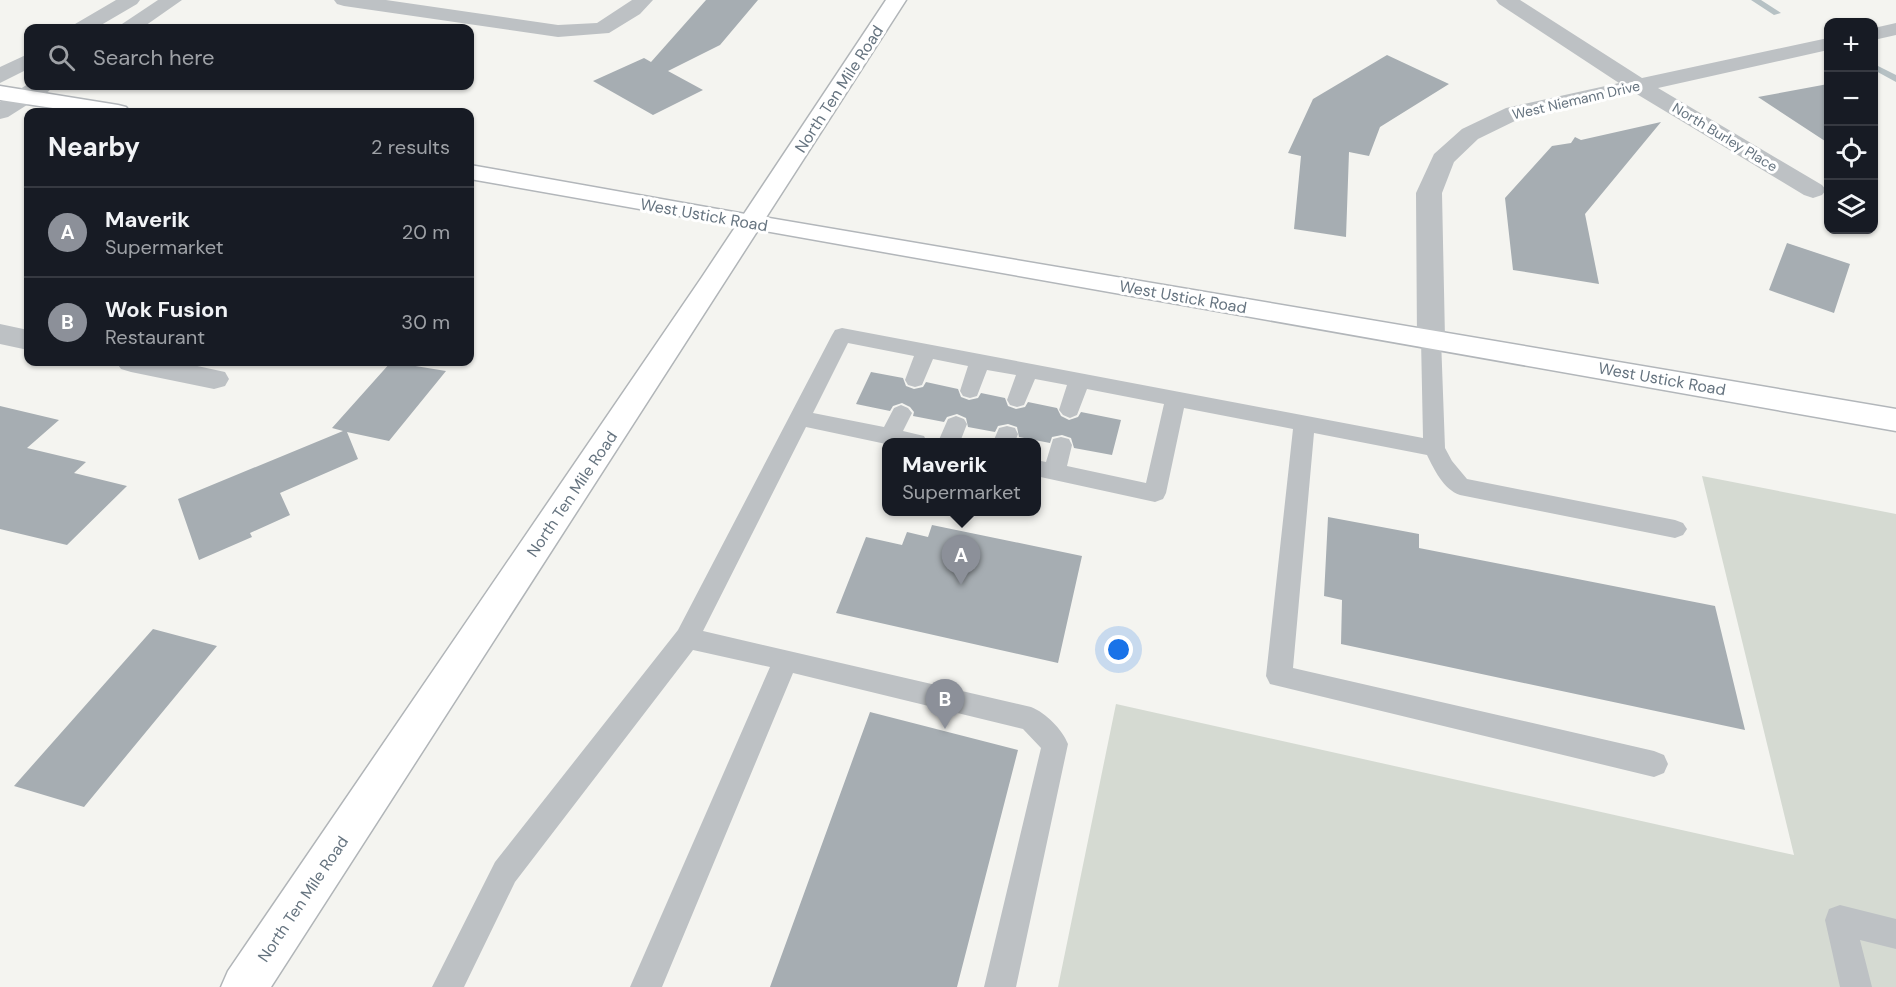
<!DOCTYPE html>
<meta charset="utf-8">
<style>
body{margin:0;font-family:"DM Sans",sans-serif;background:#242831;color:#f1f3f6}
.controls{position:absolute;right:18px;top:18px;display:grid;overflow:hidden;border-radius:12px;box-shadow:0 2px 4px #0004}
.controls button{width:54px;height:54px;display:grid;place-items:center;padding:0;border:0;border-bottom:2px solid #363941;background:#171b24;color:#f1f3f6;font:30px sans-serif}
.you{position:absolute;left:1119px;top:650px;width:21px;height:21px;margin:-15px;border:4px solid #fff;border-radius:50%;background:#1a73e8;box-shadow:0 0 0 9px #1a73e833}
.badge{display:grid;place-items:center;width:39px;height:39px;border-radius:50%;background:#8c9099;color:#fff;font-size:20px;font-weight:700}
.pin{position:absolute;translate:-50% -50px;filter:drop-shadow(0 2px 3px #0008)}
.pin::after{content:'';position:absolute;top:32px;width:21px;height:18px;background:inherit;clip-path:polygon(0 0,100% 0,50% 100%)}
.popup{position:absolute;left:882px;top:438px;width:159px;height:78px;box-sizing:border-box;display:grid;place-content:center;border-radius:12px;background:#171b24;filter:drop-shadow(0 2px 4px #0005);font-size:20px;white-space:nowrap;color:#9ea1a6}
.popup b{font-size:22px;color:#f1f3f6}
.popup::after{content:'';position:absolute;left:50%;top:100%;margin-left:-12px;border:12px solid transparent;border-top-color:#171b24}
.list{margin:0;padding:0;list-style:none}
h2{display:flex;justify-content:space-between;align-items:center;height:78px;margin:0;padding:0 24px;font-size:26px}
h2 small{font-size:20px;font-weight:400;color:#9ea1a6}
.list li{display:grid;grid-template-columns:39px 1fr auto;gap:18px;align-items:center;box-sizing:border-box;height:90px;padding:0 24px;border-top:2px solid #363941}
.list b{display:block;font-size:22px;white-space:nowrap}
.list p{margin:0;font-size:20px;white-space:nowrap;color:#9ea1a6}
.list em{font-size:20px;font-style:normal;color:#9ea1a6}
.icon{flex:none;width:33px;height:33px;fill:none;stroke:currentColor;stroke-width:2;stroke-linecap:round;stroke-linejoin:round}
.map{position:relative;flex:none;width:1896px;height:987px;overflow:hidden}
.search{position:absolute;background:#171b24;box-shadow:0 2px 4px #0004;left:24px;top:24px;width:450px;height:66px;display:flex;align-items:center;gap:15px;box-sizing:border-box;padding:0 21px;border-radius:12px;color:#9ea1a6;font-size:22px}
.panel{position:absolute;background:#171b24;box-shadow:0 2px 4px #0004;left:24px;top:108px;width:450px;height:258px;border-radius:12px}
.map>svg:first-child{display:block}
</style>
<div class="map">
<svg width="1896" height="987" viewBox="0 0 1896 987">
<rect width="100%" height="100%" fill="#f4f4f0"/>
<path fill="#d5dad2" d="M 1702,476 L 1896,514 L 1896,987 L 1058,987 L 1116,704 L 1794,855 Z"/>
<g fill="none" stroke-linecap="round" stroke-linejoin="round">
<path fill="#b6c1c4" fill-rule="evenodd" d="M 1751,0 L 1761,0 L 1781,13 L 1774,15 Z
M 1874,64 L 1896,75 L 1896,82 L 1874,70 Z"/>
</g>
<path fill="#a6adb2" d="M 706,0 L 758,0 L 720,45 L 668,71 L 703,90 L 653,115 L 593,81 L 644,58 L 651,62 Z
M 1387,55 L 1449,84 L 1380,127 L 1369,156 L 1349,152 L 1346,237 L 1294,229 L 1301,156 L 1288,153 L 1313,99 Z
M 1828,84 L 1828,143 L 1758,97 Z
M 1661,122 L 1585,214 L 1599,284 L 1513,270 L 1505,198 L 1552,146 L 1571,143 L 1575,137 L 1581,140 Z
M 1787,243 L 1850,264 L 1834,313 L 1769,290 Z
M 391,362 L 446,371 L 389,441 L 347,432 L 358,459 L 280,493 L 290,515 L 250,533 L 252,537 L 199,560 L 178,499 L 343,431 L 332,428 Z
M 871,372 L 903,378 L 906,386 L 914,389 L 923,387 L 926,382 L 958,389 L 961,397 L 969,400 L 978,398 L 981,393 L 1005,398 L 1008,406 L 1016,409 L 1025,407 L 1028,402 L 1057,408 L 1061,416 L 1069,420 L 1078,417 L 1081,412 L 1121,420 L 1112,455 L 1074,448 L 1071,438 L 1062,435 L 1052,437 L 1050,443 L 1019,437 L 1017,427 L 1008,424 L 998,426 L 995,432 L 968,427 L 966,418 L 957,414 L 947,417 L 944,422 L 913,416 L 914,412 L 910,407 L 902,403 L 893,406 L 890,411 L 856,404 Z
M 0,406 L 59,420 L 27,448 L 86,462 L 74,473 L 127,486 L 67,545 L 0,529 Z
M 1328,517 L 1419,534 L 1419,548 L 1715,606 L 1745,730 L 1341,644 L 1342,600 L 1324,596 Z
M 932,525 L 1082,556 L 1058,663 L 836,613 L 866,537 L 902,545 L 907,532 L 928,537 Z
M 153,629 L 217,646 L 84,807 L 14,786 Z
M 870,712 L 1018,750 L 957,987 L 770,987 Z"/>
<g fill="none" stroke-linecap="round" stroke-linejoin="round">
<defs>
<path id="secondary" d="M 0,86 L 118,105 L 126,107 L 130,112 L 79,112 L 0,100 Z
M 470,165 L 751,215 L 1896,409 L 1896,431 L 470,179 Z"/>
<path id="primary" d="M 886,0 L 906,0 L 271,987 L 221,987 L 228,971 L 702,277 Z"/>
</defs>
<use href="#secondary" stroke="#b2b6ba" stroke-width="3"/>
<use href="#primary" stroke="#b1b5b8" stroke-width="3"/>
<path fill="#bdc1c4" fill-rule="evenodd" d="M 842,328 L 1423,438 L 1421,339 L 1424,334 L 1431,332 L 1438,334 L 1441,339 L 1445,448 L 1452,461 L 1467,479 L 1675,520 L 1683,523 L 1687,529 L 1683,535 L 1675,538 L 1460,495 C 1443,489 1434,469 1427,455 L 1314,433 L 1293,668 L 1654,751 L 1664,755 L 1668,764 L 1664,773 L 1654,777 L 1270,684 L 1266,676 L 1293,429 L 1184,408 L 1166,493 L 1163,499 L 1155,502 L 1036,476 L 1036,460 L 1046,462 L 1053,439 L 1061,437 L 1069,439 L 1072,445 L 1067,466 L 1146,483 L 1164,404 L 1087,389 L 1077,415 L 1070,418 L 1063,415 L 1059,410 L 1067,385 L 1035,379 L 1024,405 L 1017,407 L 1010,405 L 1007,400 L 1016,375 L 987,370 L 977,396 L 970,398 L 963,396 L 960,391 L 968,366 L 933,359 L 922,385 L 915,387 L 908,385 L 905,380 L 914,356 L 848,343 L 813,413 L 884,427 L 894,408 L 901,405 L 908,408 L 912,413 L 903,431 L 924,436 L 927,442 L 886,444 L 806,427 L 703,631 L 1031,707 C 1046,713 1062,729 1068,744 L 1016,987 L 984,987 L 1041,748 L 1023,729 L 793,673 L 662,987 L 630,987 L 770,667 L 693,650 L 515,882 L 464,987 L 432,987 L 495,862 L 678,630 L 832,335 L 835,330 Z
M 956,416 L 964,419 L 967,424 L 960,442 L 938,442 L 948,419 Z
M 1007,426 L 1015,428 L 1018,434 L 1015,442 L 993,442 L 999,428 Z
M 1840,905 L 1896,919 L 1896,949 L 1860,940 L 1872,987 L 1840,987 L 1825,920 L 1829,909 Z"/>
<path fill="#bdc1c4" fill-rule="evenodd" d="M 116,0 L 140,0 L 137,4 L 96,28 L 72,28 L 75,24 Z
M 158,0 L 182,0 L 142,28 L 119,28 L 122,24 Z
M 334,0 L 386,0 L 558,25 L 597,23 L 632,0 L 653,0 L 640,14 L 609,33 L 558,37 L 344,6 L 337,4 Z
M 1496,0 L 1520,0 L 1642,78 L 1828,38 L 1828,50 L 1658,88 L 1822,185 L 1826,190 L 1822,195 L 1813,198 L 1804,195 L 1635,93 L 1521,118 L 1478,139 L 1454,162 L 1442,193 L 1445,339 L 1441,346 L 1431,349 L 1421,346 L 1417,339 L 1416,193 L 1434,154 L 1462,129 L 1506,108 L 1619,83 L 1499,4 Z
M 1896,23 L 1896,35 L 1874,40 L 1874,28 Z
M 28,54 L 28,69 L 0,83 L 0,67 Z
M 28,84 L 52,86 L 49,91 L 8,117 L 0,119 L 0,102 Z
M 0,324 L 28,330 L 28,350 L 0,344 Z
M 116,362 L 179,362 L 225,372 L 229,379 L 225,386 L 214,389 L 131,372 L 121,369 Z"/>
<use href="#secondary" fill="#fff" fill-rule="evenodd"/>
<use href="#primary" fill="#fff" fill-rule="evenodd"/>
</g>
<g text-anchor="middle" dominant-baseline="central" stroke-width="6" stroke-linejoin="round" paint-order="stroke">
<g font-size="14" fill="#65737f" stroke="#fff">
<text transform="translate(1576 100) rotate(-13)">West Niemann Drive</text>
<text transform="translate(1725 137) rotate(31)">North Burley Place</text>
</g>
<g font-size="16" fill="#65737f" stroke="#fff">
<text transform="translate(839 89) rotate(-57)">North Ten Mile Road</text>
<text transform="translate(704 215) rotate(10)">West Ustick Road</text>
<text transform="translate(1183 297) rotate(10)">West Ustick Road</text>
<text transform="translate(1662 379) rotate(10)">West Ustick Road</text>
<text transform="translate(572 494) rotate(-56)">North Ten Mile Road</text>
<text transform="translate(303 899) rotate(-56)">North Ten Mile Road</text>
</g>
</g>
</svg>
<div class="controls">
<button>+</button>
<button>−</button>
<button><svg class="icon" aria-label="locate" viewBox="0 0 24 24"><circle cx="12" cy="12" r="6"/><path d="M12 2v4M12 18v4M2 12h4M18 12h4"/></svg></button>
<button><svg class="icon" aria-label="layers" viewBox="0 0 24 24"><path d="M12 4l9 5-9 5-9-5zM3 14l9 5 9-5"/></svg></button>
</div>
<div class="you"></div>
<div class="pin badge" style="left:961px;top:585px">A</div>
<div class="popup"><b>Maverik</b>Supermarket</div>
<div class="pin badge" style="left:945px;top:729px">B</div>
<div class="search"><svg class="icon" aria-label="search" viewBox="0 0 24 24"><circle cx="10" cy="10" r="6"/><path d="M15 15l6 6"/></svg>Search here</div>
<section class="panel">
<h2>Nearby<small>2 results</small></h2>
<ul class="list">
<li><span class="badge">A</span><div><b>Maverik</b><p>Supermarket</p></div><em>20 m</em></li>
<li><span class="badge">B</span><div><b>Wok Fusion</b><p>Restaurant</p></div><em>30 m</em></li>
</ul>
</section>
</div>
